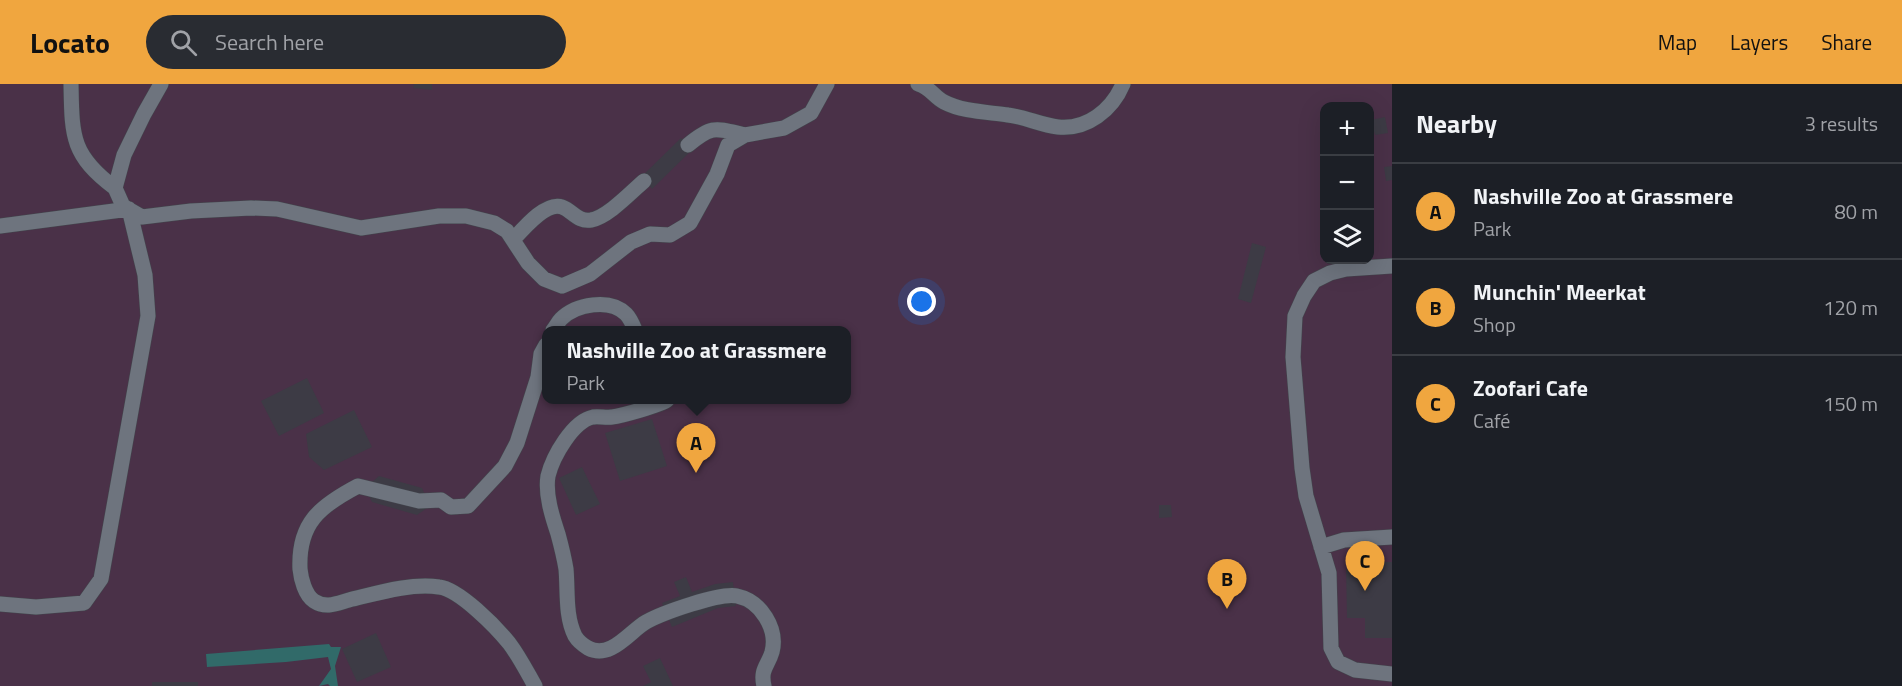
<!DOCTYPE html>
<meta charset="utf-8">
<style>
body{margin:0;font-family:"Titillium Web",sans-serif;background:#292c32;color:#f1f3f6}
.controls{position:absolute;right:18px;top:18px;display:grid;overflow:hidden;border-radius:12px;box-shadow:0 6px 24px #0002}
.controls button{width:54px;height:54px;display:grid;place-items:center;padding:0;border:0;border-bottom:2px solid #3a3d43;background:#1c1f26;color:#f1f3f6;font:30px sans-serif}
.you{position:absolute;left:922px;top:218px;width:21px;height:21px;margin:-15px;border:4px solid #fff;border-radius:50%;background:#1a73e8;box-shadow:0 0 0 9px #1a73e833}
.badge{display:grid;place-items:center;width:39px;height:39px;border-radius:50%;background:#f0a63f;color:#111;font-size:20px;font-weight:700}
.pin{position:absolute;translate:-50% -50px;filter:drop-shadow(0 2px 3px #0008)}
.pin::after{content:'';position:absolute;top:32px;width:21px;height:18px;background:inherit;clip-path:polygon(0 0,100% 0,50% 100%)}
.popup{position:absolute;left:542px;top:242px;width:309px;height:78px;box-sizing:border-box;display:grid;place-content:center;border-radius:12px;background:#1c1f26;filter:drop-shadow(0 2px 4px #0005);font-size:20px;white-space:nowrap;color:#a0a2a7}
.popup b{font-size:22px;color:#f1f3f6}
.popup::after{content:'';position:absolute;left:50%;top:100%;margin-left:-12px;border:12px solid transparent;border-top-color:#1c1f26}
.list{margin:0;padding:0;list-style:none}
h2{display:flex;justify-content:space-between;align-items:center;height:78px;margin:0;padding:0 24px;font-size:26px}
h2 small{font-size:20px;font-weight:400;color:#a0a2a7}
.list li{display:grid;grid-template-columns:39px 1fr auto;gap:18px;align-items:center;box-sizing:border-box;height:96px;padding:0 24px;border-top:2px solid #3a3d43}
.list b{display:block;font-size:22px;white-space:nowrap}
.list p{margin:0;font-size:20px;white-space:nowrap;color:#a0a2a7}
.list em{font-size:20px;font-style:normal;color:#a0a2a7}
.icon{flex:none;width:33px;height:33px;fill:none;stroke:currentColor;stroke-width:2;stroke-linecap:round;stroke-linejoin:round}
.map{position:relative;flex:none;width:1392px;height:602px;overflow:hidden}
header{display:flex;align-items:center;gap:36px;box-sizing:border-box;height:84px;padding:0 30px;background:#f0a63f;color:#111}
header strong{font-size:28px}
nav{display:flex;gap:33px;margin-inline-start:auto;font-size:21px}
.search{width:420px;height:54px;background:#292c32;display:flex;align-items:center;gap:15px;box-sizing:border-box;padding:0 21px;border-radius:33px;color:#a0a2a7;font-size:22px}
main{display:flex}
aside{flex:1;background:#1c1f26}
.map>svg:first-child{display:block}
</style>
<header>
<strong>Locato</strong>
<div class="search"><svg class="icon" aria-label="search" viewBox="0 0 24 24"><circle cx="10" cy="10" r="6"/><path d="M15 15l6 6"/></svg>Search here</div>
<nav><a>Map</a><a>Layers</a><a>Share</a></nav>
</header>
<main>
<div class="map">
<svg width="1392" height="602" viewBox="0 0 1392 602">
<rect width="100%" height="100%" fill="#252932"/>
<path fill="#4a3148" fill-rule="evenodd" d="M 0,0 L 1392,0 L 1392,602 L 0,602 ZM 1324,22 L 1370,22 L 1370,176 L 1324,176 ZM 546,246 L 846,246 L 846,316 L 546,316 Z"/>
<path fill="#316a69" d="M 329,560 L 331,563 L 341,563 L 335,582 L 338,602 L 330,602 L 328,600 L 319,602 L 331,585 L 328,573 L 286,578 L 207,583 L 206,570 Z"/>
<path fill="#3d3b45" d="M 414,0 L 432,0 L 432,6 L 413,4 Z
M 1385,33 L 1388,49 L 1375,51 L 1371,36 Z
M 681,54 L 693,65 L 652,105 L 641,93 Z
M 1392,82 L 1392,96 L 1386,97 L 1384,83 Z
M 1252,159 L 1266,163 L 1251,219 L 1238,215 Z
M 307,294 L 324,329 L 279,352 L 261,317 Z
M 354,326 L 372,363 L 324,386 L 309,373 L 306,350 Z
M 652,335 L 667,382 L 620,397 L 605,349 Z
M 582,383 L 600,420 L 576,431 L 559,394 Z
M 379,392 L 422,404 L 430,422 L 417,431 L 372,418 L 365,404 Z
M 1159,421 L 1171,421 L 1172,433 L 1159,434 Z
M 1373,478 L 1392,478 L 1392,554 L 1365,554 L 1365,534 L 1347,534 L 1346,485 L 1363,484 L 1362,492 L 1373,492 Z
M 686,493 L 692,508 L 715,500 L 733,498 L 736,522 L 718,524 L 672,543 L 662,519 L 680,512 L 674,498 Z
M 376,549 L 391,583 L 357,598 L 342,565 Z
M 660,574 L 673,602 L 643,602 L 651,598 L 643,582 Z
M 152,598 L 198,598 L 198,602 L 152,602 Z"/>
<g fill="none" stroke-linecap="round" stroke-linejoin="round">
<defs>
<path id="minor" d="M 71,0 C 72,52 71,71 115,104
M 161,0 L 144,30 L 124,71 L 115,104 L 123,122 L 142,133 L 191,127 L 251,124 L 277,125 L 361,144 L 439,132 L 466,132 L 494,139 L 507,147 L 528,179 L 544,195 L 562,202 L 590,190 L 631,158 L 650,150 L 670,151 L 690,139 L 717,90 L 728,61 L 745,51 L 784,44 L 811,29 L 827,0
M 918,0 C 930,3 934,13 944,18 C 963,28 988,28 1008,31 C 1025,33 1041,41 1058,43 C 1087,46 1112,26 1123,0
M 688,61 C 712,41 715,44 745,51
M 0,142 L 129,125 L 145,191 L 148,232 L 101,495 L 84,519 L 36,523 L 0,520
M 513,156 C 523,145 546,117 562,123 C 573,127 577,138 591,136 C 608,133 631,108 644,97
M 1392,182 L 1346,185 L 1330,189 L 1314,197 L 1304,212 L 1295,232 L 1293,273 L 1302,384 L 1306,412 L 1329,489 L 1331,564 L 1338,578 L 1355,586 L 1392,590
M 553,246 C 556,243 558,238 561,235 C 576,220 610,214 626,230 C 630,234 633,241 635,246
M 667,316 C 661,321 621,332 612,333 C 606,334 599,332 593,333 C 573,337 553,372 548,392 C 545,410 552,432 558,450 C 561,461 564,473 566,485 C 568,507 565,532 575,552 C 578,557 583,561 588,564 C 611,576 630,547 646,538 C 662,529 721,508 737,512 C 761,517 778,545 772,568 C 768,582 760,585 764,602
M 1321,463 L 1344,456 L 1392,453
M 535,602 C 527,588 519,572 509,559 C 496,543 459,505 439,503 C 410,499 378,509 349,516 C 338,519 326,525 314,517 C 305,511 301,495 300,485 C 298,439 320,422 358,402 L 419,417 L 441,416 L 451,423 L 468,422 L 505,382 L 517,359 L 538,293 L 541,270 L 546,261"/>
</defs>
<use href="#minor" stroke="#42454c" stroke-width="16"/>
<use href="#minor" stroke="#6e747e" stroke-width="15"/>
</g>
</svg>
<div class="controls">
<button>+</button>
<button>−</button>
<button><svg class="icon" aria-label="layers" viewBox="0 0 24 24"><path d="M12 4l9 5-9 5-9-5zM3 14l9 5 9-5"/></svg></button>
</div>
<div class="you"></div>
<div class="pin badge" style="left:696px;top:389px">A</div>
<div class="popup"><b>Nashville Zoo at Grassmere</b>Park</div>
<div class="pin badge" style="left:1227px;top:525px">B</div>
<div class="pin badge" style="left:1365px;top:507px">C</div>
</div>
<aside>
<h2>Nearby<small>3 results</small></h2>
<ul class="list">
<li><span class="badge">A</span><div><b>Nashville Zoo at Grassmere</b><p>Park</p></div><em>80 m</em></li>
<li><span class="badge">B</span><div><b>Munchin' Meerkat</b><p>Shop</p></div><em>120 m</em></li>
<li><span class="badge">C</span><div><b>Zoofari Cafe</b><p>Café</p></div><em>150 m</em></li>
</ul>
</aside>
</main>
